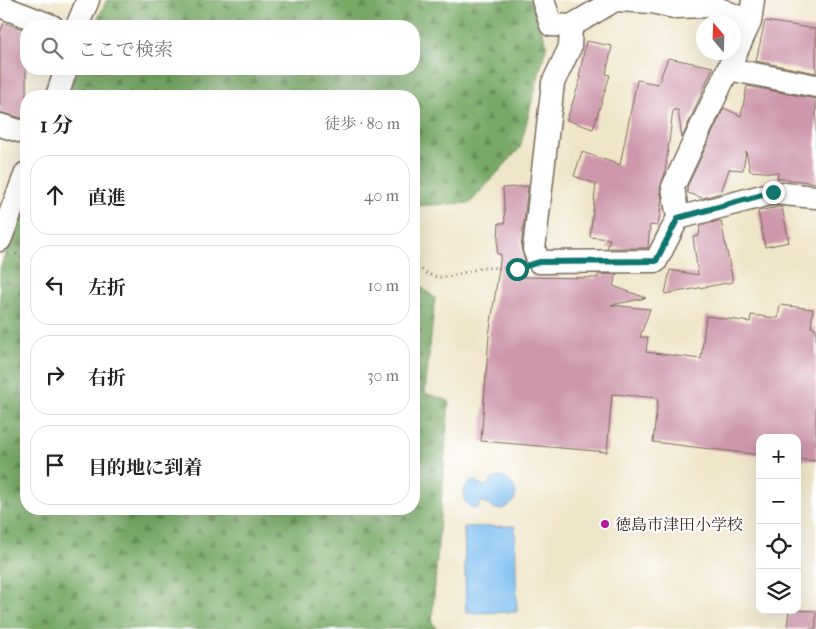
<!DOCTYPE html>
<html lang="ja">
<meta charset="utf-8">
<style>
body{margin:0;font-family:"IM FELL French Canon","Noto Serif JP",serif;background:#f6f6f6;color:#222}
.controls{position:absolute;right:15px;bottom:15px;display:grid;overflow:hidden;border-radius:10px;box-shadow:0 5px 20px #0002}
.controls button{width:45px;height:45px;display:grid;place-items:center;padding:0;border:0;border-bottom:1px solid #e0e0e0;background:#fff;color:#222;font:25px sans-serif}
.compass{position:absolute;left:696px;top:15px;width:45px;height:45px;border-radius:50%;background:#fff;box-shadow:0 5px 20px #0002;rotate:341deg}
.stop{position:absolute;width:15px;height:15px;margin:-11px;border:4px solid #0f766e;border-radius:50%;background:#fff}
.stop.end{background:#0f766e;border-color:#fff;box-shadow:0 1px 5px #0008}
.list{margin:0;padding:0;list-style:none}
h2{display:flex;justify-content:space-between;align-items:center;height:65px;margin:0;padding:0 20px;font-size:21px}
h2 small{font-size:16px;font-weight:400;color:#767676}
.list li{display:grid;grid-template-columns:32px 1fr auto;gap:15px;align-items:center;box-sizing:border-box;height:80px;margin:0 10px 10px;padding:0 10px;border:1px solid #e0e0e0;border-radius:20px}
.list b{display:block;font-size:19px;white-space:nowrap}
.list em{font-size:16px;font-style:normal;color:#767676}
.icon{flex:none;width:28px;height:28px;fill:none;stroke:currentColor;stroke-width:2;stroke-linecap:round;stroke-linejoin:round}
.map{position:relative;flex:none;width:816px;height:629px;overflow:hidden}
.search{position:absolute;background:#fff;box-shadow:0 5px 20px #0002;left:20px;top:20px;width:400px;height:55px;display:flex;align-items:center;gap:12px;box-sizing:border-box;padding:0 18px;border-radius:20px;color:#767676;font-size:19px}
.panel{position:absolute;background:#fff;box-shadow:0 5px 20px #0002;left:20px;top:90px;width:400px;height:425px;border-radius:20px}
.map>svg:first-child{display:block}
</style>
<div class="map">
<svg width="816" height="629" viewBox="0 0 816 629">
<defs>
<pattern id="forest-firs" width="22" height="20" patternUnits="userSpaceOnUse" patternTransform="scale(1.25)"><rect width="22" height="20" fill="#78aa66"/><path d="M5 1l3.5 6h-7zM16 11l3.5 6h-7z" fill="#648b53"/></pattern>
</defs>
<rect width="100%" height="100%" fill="#fff"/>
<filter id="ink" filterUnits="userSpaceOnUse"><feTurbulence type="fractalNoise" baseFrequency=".02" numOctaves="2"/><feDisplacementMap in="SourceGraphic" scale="10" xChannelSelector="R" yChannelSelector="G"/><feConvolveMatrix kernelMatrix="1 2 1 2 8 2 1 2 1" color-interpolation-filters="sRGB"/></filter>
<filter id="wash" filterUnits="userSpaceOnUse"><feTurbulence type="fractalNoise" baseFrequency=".0096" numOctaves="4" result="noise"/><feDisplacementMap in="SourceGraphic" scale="20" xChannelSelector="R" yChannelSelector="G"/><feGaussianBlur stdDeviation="1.12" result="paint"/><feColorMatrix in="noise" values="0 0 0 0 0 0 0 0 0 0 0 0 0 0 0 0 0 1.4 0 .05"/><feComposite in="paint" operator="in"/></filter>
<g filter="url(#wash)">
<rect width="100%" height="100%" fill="#efe5c9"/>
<path fill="url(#forest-firs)" stroke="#5a6a42" d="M 107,0 L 530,0 L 547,44 L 520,148 L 470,203 L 414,206 L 414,96 L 67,96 L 77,69 L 414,69 L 414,26 L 94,26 Z
M 26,200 L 26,509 L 414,509 L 414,281 L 435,298 L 425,393 L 449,401 L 432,622 L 437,629 L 0,629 L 0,268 Z"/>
<path fill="#7abdf0" stroke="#5a7487" d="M 500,477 C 521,482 521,507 499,509 C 491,510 489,502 481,502 L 478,508 L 472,508 L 465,502 L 464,489 L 471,481 L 476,481 L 482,486 L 486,486 L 493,479 Z
M 515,526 L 517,612 L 466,613 L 464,527 Z"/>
<g id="blocks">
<path fill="#ce97ab" d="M 765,21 L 816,29 L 816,73 L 756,61 Z
M 4,23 L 26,30 L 26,119 L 0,112 L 0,33 Z
M 586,41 L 612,46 L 606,74 L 610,75 L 593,129 L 567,120 L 581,77 L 579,77 Z
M 668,58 L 713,67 L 682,138 L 678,110 L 673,110 L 665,173 L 660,189 L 662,199 L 658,226 L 650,225 L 648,248 L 607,248 L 610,239 L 590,237 L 596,184 L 574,176 L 582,152 L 620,165 L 637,80 L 658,84 Z
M 747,86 L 816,99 L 816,183 L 777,178 L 778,173 L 750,171 L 746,151 L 743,170 L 729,169 L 721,193 L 703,198 L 688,193 L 687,187 L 724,108 L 741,116 Z
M 528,186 L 521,248 L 525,261 L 524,277 L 597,278 L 598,275 L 617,274 L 613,286 L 646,298 L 611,305 L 650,309 L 640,337 L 648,337 L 646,352 L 701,359 L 706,316 L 750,322 L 751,315 L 778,318 L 780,305 L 813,309 L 811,327 L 816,328 L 816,461 L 797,459 L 797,438 L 760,438 L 760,455 L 653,442 L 658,398 L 612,394 L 607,452 L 481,441 L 489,336 L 501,254 L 497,254 L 499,223 L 505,223 L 503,188 Z
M 778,207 L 782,207 L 789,242 L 765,247 L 758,211 Z
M 718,221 L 721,221 L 733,282 L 665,294 L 670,270 L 698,275 L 693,237 L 699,236 L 700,226 Z
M 789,610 L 816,611 L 816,629 L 787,629 Z"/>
</g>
</g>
<g filter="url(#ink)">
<use href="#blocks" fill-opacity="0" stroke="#7a6b5a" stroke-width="1"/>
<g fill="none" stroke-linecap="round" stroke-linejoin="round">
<defs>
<path id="street" d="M 543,0 L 551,25 L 571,26
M 615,0 L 571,26 L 570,47 L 553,83 L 534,249 L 539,262 L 656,261 L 678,218 L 773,193 L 816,197
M 617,0 L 652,2 L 674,7 L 712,6 L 750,22
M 0,6 L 52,26
M 77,26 L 88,0
M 728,69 L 816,86
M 57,96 L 66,69
M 0,125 L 26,133
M 678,218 L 673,187 L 750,22 L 753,0
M 0,240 L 26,173"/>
</defs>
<use href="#street" stroke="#7a6b5a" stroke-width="25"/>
<path stroke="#7a6b5a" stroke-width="3" stroke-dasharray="1 4" stroke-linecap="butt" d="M 83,90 L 91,96
M 16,254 L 26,260
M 414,263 C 438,287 449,275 478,269 C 490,266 504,269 517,269"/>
<use href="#street" stroke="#fff" stroke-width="22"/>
</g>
</g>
<g fill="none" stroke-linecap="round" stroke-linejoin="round" filter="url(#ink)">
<path stroke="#0f766e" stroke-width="6" d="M 517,269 L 539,262 L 656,261 L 678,218 L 773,192"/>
</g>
<circle fill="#b5179e" stroke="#fff" stroke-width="2" cx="605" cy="524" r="5"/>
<g text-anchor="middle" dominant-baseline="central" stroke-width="4" stroke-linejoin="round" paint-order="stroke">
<g font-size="16" fill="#3b2a1e" stroke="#fff" text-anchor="start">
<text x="615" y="524">徳島市津田小学校</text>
</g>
</g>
</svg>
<div class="controls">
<button>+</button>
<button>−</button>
<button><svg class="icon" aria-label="locate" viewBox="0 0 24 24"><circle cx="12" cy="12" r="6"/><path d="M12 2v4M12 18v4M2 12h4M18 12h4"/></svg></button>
<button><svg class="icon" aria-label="layers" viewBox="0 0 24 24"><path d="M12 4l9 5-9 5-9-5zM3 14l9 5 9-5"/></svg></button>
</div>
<svg class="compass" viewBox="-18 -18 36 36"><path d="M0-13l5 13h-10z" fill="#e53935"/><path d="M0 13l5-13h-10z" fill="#767676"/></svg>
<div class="stop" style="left:517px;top:269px"></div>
<div class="stop end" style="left:773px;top:192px"></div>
<div class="search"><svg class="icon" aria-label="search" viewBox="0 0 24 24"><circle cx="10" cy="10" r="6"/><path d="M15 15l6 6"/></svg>ここで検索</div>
<section class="panel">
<h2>1 分<small>徒歩 · 80 m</small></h2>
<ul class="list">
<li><svg class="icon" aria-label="ahead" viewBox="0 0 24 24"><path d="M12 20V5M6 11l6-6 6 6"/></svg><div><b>直進</b></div><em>40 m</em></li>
<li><svg class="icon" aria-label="left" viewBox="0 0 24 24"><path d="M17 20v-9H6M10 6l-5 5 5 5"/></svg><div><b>左折</b></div><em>10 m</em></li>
<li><svg class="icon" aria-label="right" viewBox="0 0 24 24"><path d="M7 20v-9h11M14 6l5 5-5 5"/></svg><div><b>右折</b></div><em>30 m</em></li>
<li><svg class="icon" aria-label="arrive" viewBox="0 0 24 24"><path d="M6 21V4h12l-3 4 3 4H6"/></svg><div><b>目的地に到着</b></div></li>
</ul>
</section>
</div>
